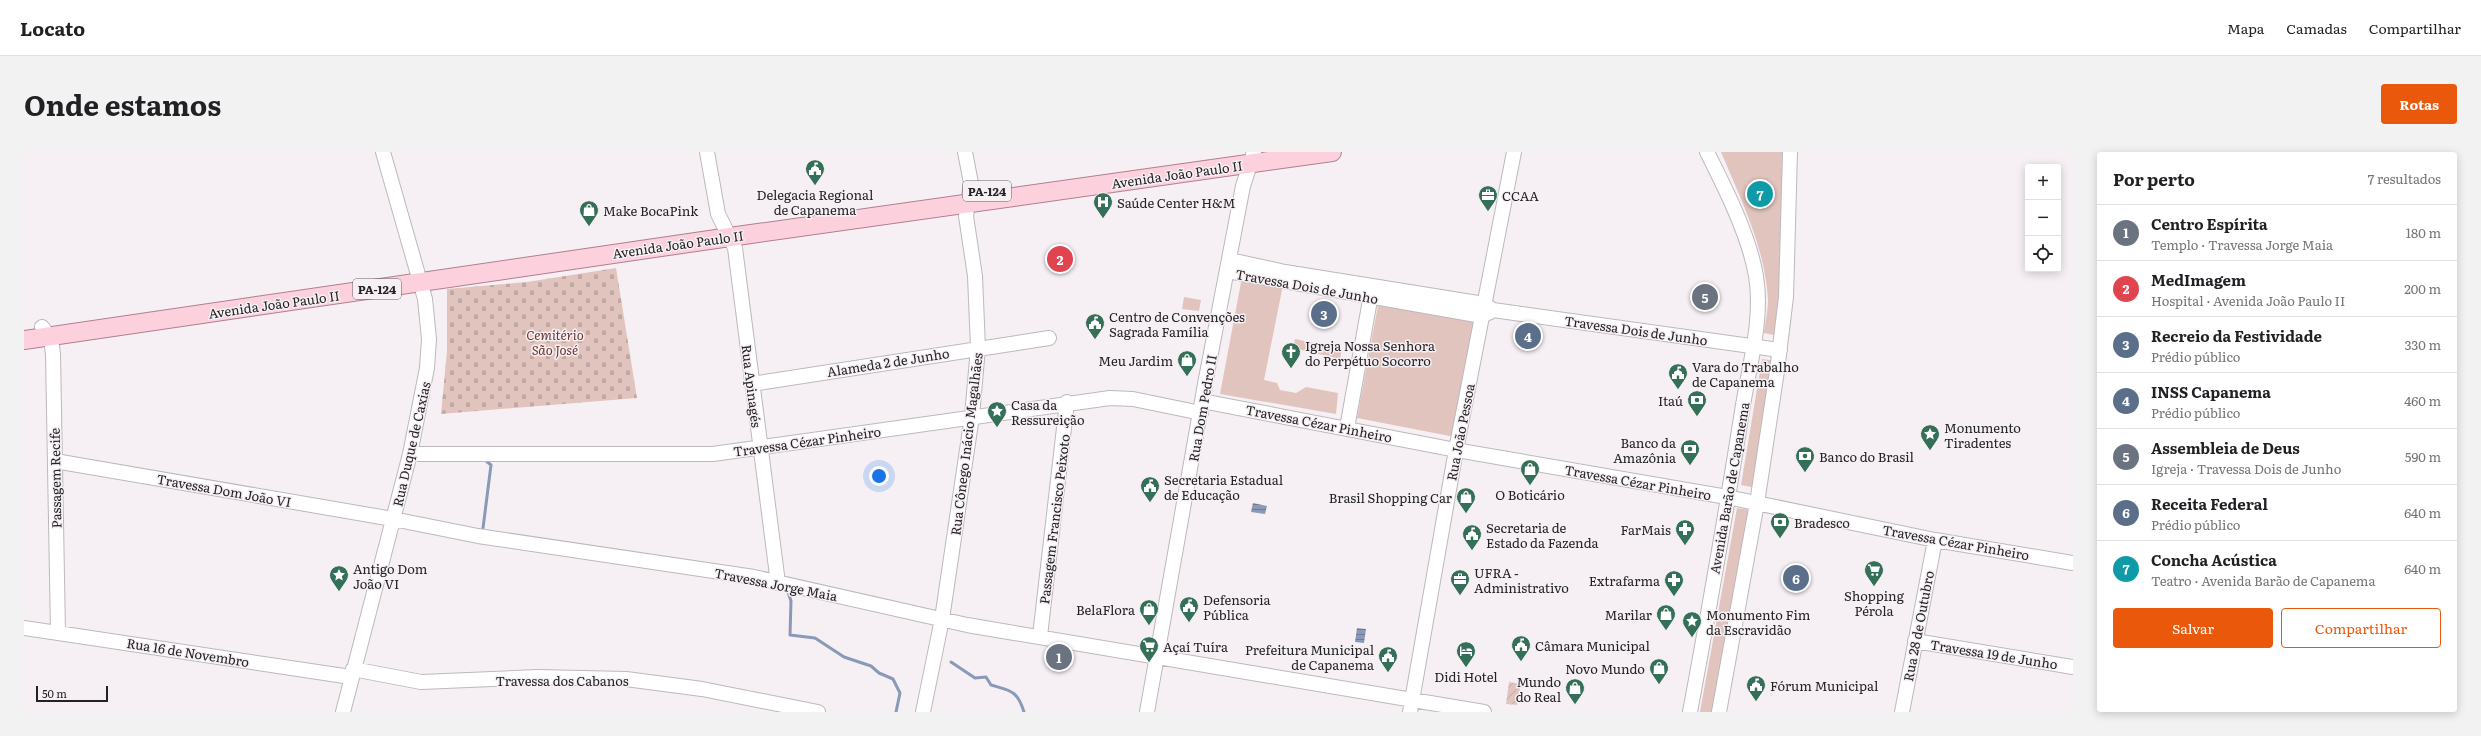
<!DOCTYPE html>
<html lang="pt">
<meta charset="utf-8">
<style>
body{margin:0;font-family:Literata,serif;background:#f2f2f2;color:#202124}
.controls{position:absolute;right:12px;top:12px;display:grid;overflow:hidden;border-radius:4px;box-shadow:0 2px 10px #0003}
.controls button{width:36px;height:36px;display:grid;place-items:center;padding:0;border:0;border-bottom:1px solid #e0e0e0;background:#fff;color:#202124;font:20px sans-serif}
.scale{position:absolute;left:12px;bottom:10px;width:72px;box-sizing:border-box;padding-left:4px;border:2px solid #242324;border-top:0;font-size:11px;line-height:14px;white-space:nowrap;color:#242324;-webkit-text-stroke:3px #f6f0f5;paint-order:stroke}
.you{position:absolute;left:855px;top:324px;width:14px;height:14px;margin:-10px;border:3px solid #fff;border-radius:50%;background:#1a73e8;box-shadow:0 0 0 6px #1a73e833}
.badge{display:grid;place-items:center;width:26px;height:26px;border-radius:50%;background:#ea580c;color:#fff;font-size:13px;font-weight:700}
.pin{position:absolute;translate:-50% -50%;border:2px solid #fff;box-shadow:0 1px 4px #0006}
.list{margin:0;padding:0;list-style:none}
h2{display:flex;justify-content:space-between;align-items:center;height:52px;margin:0;padding:0 16px;font-size:17px}
h2 small{font-size:13px;font-weight:400;color:#757577}
.list li{display:grid;grid-template-columns:26px 1fr auto;gap:12px;align-items:center;box-sizing:border-box;height:56px;padding:0 16px;border-top:1px solid #e0e0e0}
.list b{display:block;font-size:15px;white-space:nowrap}
.list p{margin:0;font-size:13px;white-space:nowrap;color:#757577}
.list em{font-size:13px;font-style:normal;color:#757577}
.actions{display:flex;gap:8px;padding:12px 16px}
.actions a{flex:1;padding:9px 0;border:1px solid #ea580c;border-radius:4px;text-align:center;font-size:14px;color:#ea580c}
.actions .main{background:#ea580c;color:#fff}
.icon{flex:none;width:22px;height:22px;fill:none;stroke:currentColor;stroke-width:2;stroke-linecap:round;stroke-linejoin:round}
.map{position:relative;flex:none;width:2049px;height:560px;overflow:hidden;border-radius:4px}
header{display:flex;align-items:center;gap:24px;box-sizing:border-box;height:56px;padding:0 20px;background:#fff;border-bottom:1px solid #e0e0e0}
header strong{font-size:19px}
nav{display:flex;gap:22px;margin-inline-start:auto;font-size:14px}
.intro{display:flex;align-items:center;justify-content:space-between;box-sizing:border-box;height:96px;padding:0 24px}
h1{margin:0;font-size:28px}
.button{padding:10px 18px;border-radius:4px;background:#ea580c;color:#fff;font-size:14px;font-weight:700}
main{display:flex;gap:24px;padding:0 24px}
aside{flex:1;background:#fff;border-radius:4px;box-shadow:0 2px 10px #0003}
.map>svg:first-child{display:block}
</style>
<header>
<strong>Locato</strong>
<nav><a>Mapa</a><a>Camadas</a><a>Compartilhar</a></nav>
</header>
<div class="intro"><h1>Onde estamos</h1><a class="button">Rotas</a></div>
<main>
<div class="map">
<svg width="2049" height="560" viewBox="0 0 2049 560">
<defs>
<pattern id="cemetery-stones" width="16" height="16" patternUnits="userSpaceOnUse"><rect width="16" height="16" fill="#e2c4be"/><path d="M2 7V4a2 2 0 0 1 4 0v3zM10 15v-3a2 2 0 0 1 4 0v3z" fill="#c2a8a3"/></pattern>
<pattern id="garden-furrows" width="10" height="10" patternUnits="userSpaceOnUse"><rect width="10" height="10" fill="#e2c4be"/><path d="M-1 1l2-2M0 10L10 0M9 11l2-2" fill="none" stroke="#c2a8a3"/></pattern>
<pattern id="water-rules" width="6" height="5" patternUnits="userSpaceOnUse"><rect width="6" height="5" fill="#8999b7"/><path d="M0 2.5h6" fill="none" stroke="#707c95"/></pattern>
</defs>
<rect width="100%" height="100%" fill="#f6f0f5"/>
<path fill="#e2c4be" d="M 1697,0 L 1766,0 L 1754,184 L 1740,181 C 1741,171 1744,159 1744,148 C 1741,95 1717,48 1697,0 Z
M 1218,125 L 1259,133 L 1240,228 L 1253,231 L 1256,238 L 1272,241 L 1282,235 L 1314,241 L 1312,262 L 1196,242 Z
M 1160,145 L 1177,148 L 1175,159 L 1158,157 Z
M 1355,148 L 1454,165 L 1431,285 L 1333,266 Z
M 1271,187 L 1318,197 L 1316,207 L 1269,196 Z
M 1738,207 L 1752,209 L 1732,336 L 1717,333 Z
M 1713,356 L 1726,358 L 1692,560 L 1676,560 Z"/>
<path fill="url(#cemetery-stones)" d="M 592,116 L 613,246 L 417,262 L 423,199 L 423,137 L 503,130 Z"/>
<path fill="url(#garden-furrows)" d="M 1485,530 L 1497,532 L 1493,553 L 1482,552 Z"/>
<path fill="url(#water-rules)" d="M 1229,351 L 1243,354 L 1241,362 L 1227,360 Z
M 1333,476 L 1342,477 L 1340,491 L 1331,490 Z"/>
<g fill="none" stroke-linecap="round" stroke-linejoin="round">
<path stroke="#8999b7" stroke-width="3" d="M 459,376 L 467,313 L 461,308
M 764,440 L 767,449 L 766,483 L 791,486 L 820,505 L 847,514 L 855,521 L 869,527 L 876,541 L 872,560
M 927,510 L 951,526 L 962,525 L 967,533 C 987,539 993,538 1000,560"/>
<defs>
<path id="minor" d="M 683,0 L 694,62 L 711,96 L 754,431
M 1206,108 L 1261,120 L 1460,152 L 1469,158 L 1756,198
M 1203,119 L 1458,164 L 1466,160
M 18,175 L 27,187 L 29,202 L 34,481
M 728,232 L 1025,186
M 1178,249 L 1432,298 L 1703,345 L 1911,388 L 2049,411
M 1323,276 L 1348,137
M 386,302 L 689,302 L 1086,246 L 1109,247 L 1177,261
M 31,309 L 369,367 L 454,384 L 730,425 L 943,473 L 1460,560
M 0,476 L 327,525
M 1016,484 L 1043,250
M 1891,489 L 2049,515
M 329,517 L 397,530 L 514,525 L 602,527 L 678,537 L 794,560
M 319,560 L 386,302 L 403,216 L 405,187 L 401,147 L 359,0
M 899,560 L 918,467 L 948,264 L 954,196 L 951,124 L 942,64 L 947,31 L 941,0
M 1123,560 L 1181,232 L 1219,34 L 1230,0
M 1386,560 L 1432,298 L 1490,0
M 1666,560 C 1685,458 1703,355 1719,253 C 1726,211 1739,165 1732,124 C 1725,83 1701,36 1683,0
M 1695,560 L 1733,351 L 1753,219 L 1762,145 L 1766,0
M 1878,560 L 1911,388"/>
<path id="major" d="M 0,188 L 706,85 L 1308,0"/>
</defs>
<use href="#minor" stroke="#bdb8bd" stroke-width="16"/>
<use href="#major" stroke="#b07f8f" stroke-width="20"/>
<use href="#minor" stroke="#fff" stroke-width="14"/>
<use href="#major" stroke="#fdd0de" stroke-width="18"/>
</g>
<defs>
<symbol id="civic-pin" viewBox="-11 -11 22 30"><path d="M0 17L-7.5 6A9.5 9.5 0 1 1 7.5 6Z" fill="#346f58" stroke="#f6f0f5"/><path d="M-.6-6.5H3V-4.5H.6V-3L4-1V1h2V6H-6V1h2V-1L-.6-3ZM-1.2 2.5V6h2.4V2.5Z" fill="#fff"/></symbol>
<symbol id="office-pin" viewBox="-11 -11 22 30"><path d="M0 17L-7.5 6A9.5 9.5 0 1 1 7.5 6Z" fill="#346f58" stroke="#f6f0f5"/><path d="M-6-3h4V-5.5h4V-3h4V5H-6ZM-1-4.5V-3h2v-1.5ZM-6 0V1H6V0Z" fill="#fff"/></symbol>
<symbol id="hospital-pin" viewBox="-11 -11 22 30"><path d="M0 17L-7.5 6A9.5 9.5 0 1 1 7.5 6Z" fill="#346f58" stroke="#f6f0f5"/><path d="M-5-5h3v3.5h4V-5h3V5h-3V1.5h-4V5h-3Z" fill="#fff"/></symbol>
<symbol id="shop-pin" viewBox="-11 -11 22 30"><path d="M0 17L-7.5 6A9.5 9.5 0 1 1 7.5 6Z" fill="#346f58" stroke="#f6f0f5"/><path d="M-5-2.5h2.3a2.7 3.5 0 0 1 5.4 0H5L5.5 6h-11ZM-1.5-2.5h3a1.5 2.3 0 0 0-3 0Z" fill="#fff"/></symbol>
<symbol id="church-pin" viewBox="-11 -11 22 30"><path d="M0 17L-7.5 6A9.5 9.5 0 1 1 7.5 6Z" fill="#346f58" stroke="#f6f0f5"/><path d="M-1.2-6h2.4v3.5h3.3v2.4h-3.3V6h-2.4V-.1h-3.3v-2.4h3.3Z" fill="#fff"/></symbol>
<symbol id="bank-pin" viewBox="-11 -11 22 30"><path d="M0 17L-7.5 6A9.5 9.5 0 1 1 7.5 6Z" fill="#346f58" stroke="#f6f0f5"/><path d="M-6-4H6V4H-6ZM0-2.3a2.3 2.3 0 1 0 0 4.6a2.3 2.3 0 1 0 0-4.6Z" fill="#fff"/></symbol>
<symbol id="sight-pin" viewBox="-11 -11 22 30"><path d="M0 17L-7.5 6A9.5 9.5 0 1 1 7.5 6Z" fill="#346f58" stroke="#f6f0f5"/><path d="M0-6L1.8-2.2L6-1.7L2.9 1.2L3.7 5.4L0 3.3L-3.7 5.4L-2.9 1.2L-6-1.7L-1.8-2.2Z" fill="#fff"/></symbol>
<symbol id="pharmacy-pin" viewBox="-11 -11 22 30"><path d="M0 17L-7.5 6A9.5 9.5 0 1 1 7.5 6Z" fill="#346f58" stroke="#f6f0f5"/><path d="M-2-6h4v4h4v4h-4v4h-4v-4h-4v-4h4Z" fill="#fff"/></symbol>
<symbol id="supermarket-pin" viewBox="-11 -11 22 30"><path d="M0 17L-7.5 6A9.5 9.5 0 1 1 7.5 6Z" fill="#346f58" stroke="#f6f0f5"/><path d="M-6-5.5h2.5l.6 2H6L4.5 2H-2.5L-4.4-4H-6ZM-1.5 3.2a1.3 1.3 0 1 0 .1 0ZM3 3.2a1.3 1.3 0 1 0 .1 0Z" fill="#fff"/></symbol>
<symbol id="hotel-pin" viewBox="-11 -11 22 30"><path d="M0 17L-7.5 6A9.5 9.5 0 1 1 7.5 6Z" fill="#346f58" stroke="#f6f0f5"/><path d="M-6-4.5h1.5V1H6V5H4.5V3h-9V5H-6ZM-4 0a1.8 1.8 0 1 1 3.6 0ZM.5 0V-2.5h3Q6-2.5 6 0Z" fill="#fff"/></symbol>
</defs>
<g fill-rule="evenodd">
<use href="#civic-pin" x="780" y="6" width="22" height="30"/>
<use href="#office-pin" x="1453" y="32" width="22" height="30"/>
<use href="#hospital-pin" x="1068" y="39" width="22" height="30"/>
<use href="#shop-pin" x="554" y="47" width="22" height="30"/>
<use href="#civic-pin" x="1060" y="160" width="22" height="30"/>
<use href="#church-pin" x="1256" y="189" width="22" height="30"/>
<use href="#shop-pin" x="1152" y="197" width="22" height="30"/>
<use href="#civic-pin" x="1643" y="210" width="22" height="30"/>
<use href="#bank-pin" x="1662" y="237" width="22" height="30"/>
<use href="#sight-pin" x="962" y="248" width="22" height="30"/>
<use href="#sight-pin" x="1895" y="271" width="22" height="30"/>
<use href="#bank-pin" x="1655" y="286" width="22" height="30"/>
<use href="#bank-pin" x="1770" y="293" width="22" height="30"/>
<use href="#shop-pin" x="1495" y="306" width="22" height="30"/>
<use href="#civic-pin" x="1115" y="323" width="22" height="30"/>
<use href="#shop-pin" x="1431" y="334" width="22" height="30"/>
<use href="#bank-pin" x="1745" y="359" width="22" height="30"/>
<use href="#pharmacy-pin" x="1650" y="366" width="22" height="30"/>
<use href="#civic-pin" x="1437" y="371" width="22" height="30"/>
<use href="#supermarket-pin" x="1839" y="407" width="22" height="30"/>
<use href="#sight-pin" x="304" y="412" width="22" height="30"/>
<use href="#office-pin" x="1425" y="416" width="22" height="30"/>
<use href="#pharmacy-pin" x="1639" y="417" width="22" height="30"/>
<use href="#civic-pin" x="1154" y="443" width="22" height="30"/>
<use href="#shop-pin" x="1114" y="446" width="22" height="30"/>
<use href="#shop-pin" x="1631" y="451" width="22" height="30"/>
<use href="#sight-pin" x="1657" y="458" width="22" height="30"/>
<use href="#civic-pin" x="1486" y="482" width="22" height="30"/>
<use href="#supermarket-pin" x="1114" y="483" width="22" height="30"/>
<use href="#hotel-pin" x="1431" y="488" width="22" height="30"/>
<use href="#civic-pin" x="1353" y="493" width="22" height="30"/>
<use href="#shop-pin" x="1624" y="505" width="22" height="30"/>
<use href="#civic-pin" x="1721" y="522" width="22" height="30"/>
<use href="#shop-pin" x="1540" y="525" width="22" height="30"/>
</g>
<g text-anchor="middle" dominant-baseline="central" stroke-width="3" stroke-linejoin="round" paint-order="stroke">
<g fill="#f6f0f5" stroke="#636063" stroke-width="1">
<rect x="939" y="29" width="48" height="20" rx="3"/>
<rect x="329" y="127" width="48" height="20" rx="3"/>
</g>
<g font-size="12" font-weight="bold" fill="#242324">
<text x="963" y="39">PA-124</text>
<text x="353" y="137">PA-124</text>
</g>
<g font-size="13" fill="#242324" stroke="#f6f0f5">
<text transform="translate(1153 22) rotate(-8)">Avenida João Paulo II</text>
<text transform="translate(654 92) rotate(-8)">Avenida João Paulo II</text>
<text transform="translate(1283 134) rotate(10)">Travessa Dois de Junho</text>
<text transform="translate(250 152) rotate(-8)">Avenida João Paulo II</text>
<text transform="translate(1612 178) rotate(8)">Travessa Dois de Junho</text>
<text transform="translate(864 210) rotate(-9)">Alameda 2 de Junho</text>
<text transform="translate(728 234) rotate(83)">Rua Apinagés</text>
<text transform="translate(1178 256) rotate(-80)">Rua Dom Pedro II</text>
<text transform="translate(1295 271) rotate(11)">Travessa Cézar Pinheiro</text>
<text transform="translate(1436 280) rotate(-79)">Rua João Pessoa</text>
<text transform="translate(783 289) rotate(-8)">Travessa Cézar Pinheiro</text>
<text transform="translate(387 292) rotate(-77)">Rua Duque de Caxias</text>
<text transform="translate(942 292) rotate(-83)">Rua Cônego Inácio Magalhães</text>
<text transform="translate(31 326) rotate(-91)">Passagem Recife</text>
<text transform="translate(1614 330) rotate(10)">Travessa Cézar Pinheiro</text>
<text transform="translate(1705 336) rotate(-80)">Avenida Barão de Capanema</text>
<text transform="translate(200 338) rotate(10)">Travessa Dom João VI</text>
<text transform="translate(1030 367) rotate(-83)">Passagem Francisco Peixoto</text>
<text transform="translate(1932 390) rotate(10)">Travessa Cézar Pinheiro</text>
<text transform="translate(752 432) rotate(11)">Travessa Jorge Maia</text>
<text transform="translate(1894 474) rotate(-79)">Rua 28 de Outubro</text>
<text transform="translate(164 500) rotate(9)">Rua 16 de Novembro</text>
<text transform="translate(1970 502) rotate(9)">Travessa 19 de Junho</text>
<text x="538" y="528">Travessa dos Cabanos</text>
</g>
<g font-size="13" fill="#242324" stroke="#f6f0f5" text-anchor="start">
<text x="791" y="42" text-anchor="middle">Delegacia Regional<tspan x="791" dy="15">de Capanema</tspan></text>
<text x="1478" y="43">CCAA</text>
<text x="1093" y="50">Saúde Center H&amp;M</text>
<text x="579" y="58">Make BocaPink</text>
<text x="1085" y="164">Centro de Convenções<tspan x="1085" dy="15">Sagrada Família</tspan></text>
<text x="1281" y="193">Igreja Nossa Senhora<tspan x="1281" dy="15">do Perpétuo Socorro</tspan></text>
<text x="1149" y="208" text-anchor="end">Meu Jardim</text>
<text x="1668" y="214">Vara do Trabalho<tspan x="1668" dy="15">de Capanema</tspan></text>
<text x="1659" y="248" text-anchor="end">Itaú</text>
<text x="987" y="252">Casa da<tspan x="987" dy="15">Ressureição</tspan></text>
<text x="1920" y="275">Monumento<tspan x="1920" dy="15">Tiradentes</tspan></text>
<text x="1652" y="290" text-anchor="end">Banco da<tspan x="1652" dy="15">Amazônia</tspan></text>
<text x="1795" y="304">Banco do Brasil</text>
<text x="1140" y="327">Secretaria Estadual<tspan x="1140" dy="15">de Educação</tspan></text>
<text x="1506" y="342" text-anchor="middle">O Boticário</text>
<text x="1428" y="345" text-anchor="end">Brasil Shopping Car</text>
<text x="1770" y="370">Bradesco</text>
<text x="1462" y="375">Secretaria de<tspan x="1462" dy="15">Estado da Fazenda</tspan></text>
<text x="1647" y="377" text-anchor="end">FarMais</text>
<text x="329" y="416">Antigo Dom<tspan x="329" dy="15">João VI</tspan></text>
<text x="1450" y="420">UFRA -<tspan x="1450" dy="15">Administrativo</tspan></text>
<text x="1636" y="428" text-anchor="end">Extrafarma</text>
<text x="1850" y="443" text-anchor="middle">Shopping<tspan x="1850" dy="15">Pérola</tspan></text>
<text x="1179" y="447">Defensoria<tspan x="1179" dy="15">Pública</tspan></text>
<text x="1111" y="457" text-anchor="end">BelaFlora</text>
<text x="1628" y="462" text-anchor="end">Marilar</text>
<text x="1682" y="462">Monumento Fim<tspan x="1682" dy="15">da Escravidão</tspan></text>
<text x="1511" y="493">Câmara Municipal</text>
<text x="1139" y="494">Açaí Tuíra</text>
<text x="1350" y="497" text-anchor="end">Prefeitura Municipal<tspan x="1350" dy="15">de Capanema</tspan></text>
<text x="1621" y="516" text-anchor="end">Novo Mundo</text>
<text x="1442" y="524" text-anchor="middle">Didi Hotel</text>
<text x="1537" y="529" text-anchor="end">Mundo<tspan x="1537" dy="15">do Real</tspan></text>
<text x="1746" y="533">Fórum Municipal</text>
</g>
<g font-size="13" font-style="italic" fill="#69352c" stroke="#f6f0f5">
<text x="531" y="182">Cemitério<tspan x="531" dy="15">São José</tspan></text>
</g>
</g>
</svg>
<div class="controls">
<button>+</button>
<button>−</button>
<button><svg class="icon" aria-label="locate" viewBox="0 0 24 24"><circle cx="12" cy="12" r="6"/><path d="M12 2v4M12 18v4M2 12h4M18 12h4"/></svg></button>
</div>
<div class="scale">50 m</div>
<div class="you"></div>
<div class="pin badge" style="left:1035px;top:505px;background:#6b7280">1</div>
<div class="pin badge" style="left:1036px;top:107px;background:#e0444e">2</div>
<div class="pin badge" style="left:1300px;top:162px;background:#5c6f8a">3</div>
<div class="pin badge" style="left:1504px;top:184px;background:#5c6f8a">4</div>
<div class="pin badge" style="left:1681px;top:145px;background:#6b7280">5</div>
<div class="pin badge" style="left:1772px;top:426px;background:#5c6f8a">6</div>
<div class="pin badge" style="left:1736px;top:42px;background:#0f9aa8">7</div>
</div>
<aside>
<h2>Por perto<small>7 resultados</small></h2>
<ul class="list">
<li><span class="badge" style="background:#6b7280">1</span><div><b>Centro Espírita</b><p>Templo · Travessa Jorge Maia</p></div><em>180 m</em></li>
<li><span class="badge" style="background:#e0444e">2</span><div><b>MedImagem</b><p>Hospital · Avenida João Paulo II</p></div><em>200 m</em></li>
<li><span class="badge" style="background:#5c6f8a">3</span><div><b>Recreio da Festividade</b><p>Prédio público</p></div><em>330 m</em></li>
<li><span class="badge" style="background:#5c6f8a">4</span><div><b>INSS Capanema</b><p>Prédio público</p></div><em>460 m</em></li>
<li><span class="badge" style="background:#6b7280">5</span><div><b>Assembleia de Deus</b><p>Igreja · Travessa Dois de Junho</p></div><em>590 m</em></li>
<li><span class="badge" style="background:#5c6f8a">6</span><div><b>Receita Federal</b><p>Prédio público</p></div><em>640 m</em></li>
<li><span class="badge" style="background:#0f9aa8">7</span><div><b>Concha Acústica</b><p>Teatro · Avenida Barão de Capanema</p></div><em>640 m</em></li>
</ul>
<div class="actions"><a class="main">Salvar</a><a>Compartilhar</a></div>
</aside>
</main>
